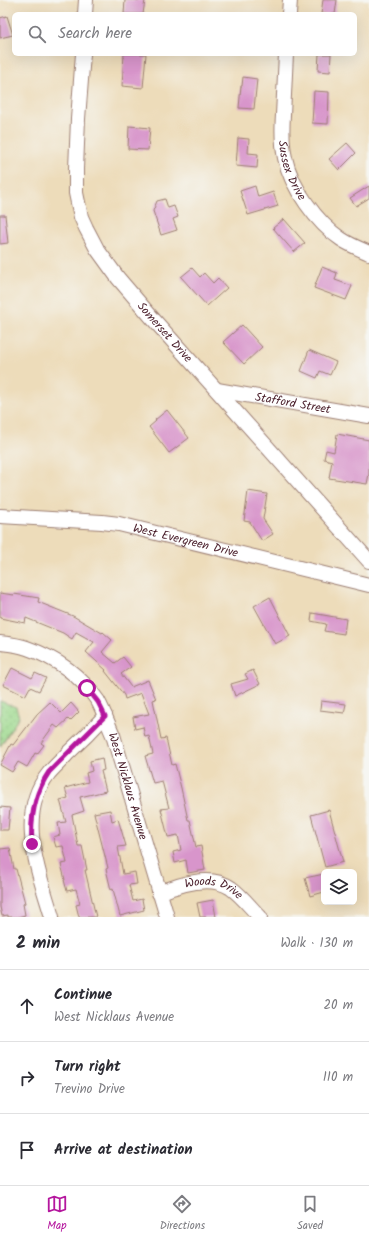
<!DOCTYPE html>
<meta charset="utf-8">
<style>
body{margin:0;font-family:Kalam,sans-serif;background:#f2f2f3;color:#2b2b33}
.controls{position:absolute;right:12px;bottom:12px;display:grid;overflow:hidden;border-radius:6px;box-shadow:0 4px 16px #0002}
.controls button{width:36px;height:36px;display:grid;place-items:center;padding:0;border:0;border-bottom:1px solid #e1e1e2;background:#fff;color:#2b2b33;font:20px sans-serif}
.stop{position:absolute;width:12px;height:12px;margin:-9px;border:3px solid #b5179e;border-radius:50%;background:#fff}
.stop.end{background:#b5179e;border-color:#fff;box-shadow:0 1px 4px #0008}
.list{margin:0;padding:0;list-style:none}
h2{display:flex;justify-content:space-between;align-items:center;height:52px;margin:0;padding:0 16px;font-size:17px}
h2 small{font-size:13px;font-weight:400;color:#7c7c81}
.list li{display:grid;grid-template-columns:26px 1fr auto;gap:12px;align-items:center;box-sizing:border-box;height:72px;padding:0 16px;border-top:1px solid #e1e1e2}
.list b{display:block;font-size:15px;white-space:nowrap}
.list p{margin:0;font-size:13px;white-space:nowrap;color:#7c7c81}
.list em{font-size:13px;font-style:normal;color:#7c7c81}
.icon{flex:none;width:22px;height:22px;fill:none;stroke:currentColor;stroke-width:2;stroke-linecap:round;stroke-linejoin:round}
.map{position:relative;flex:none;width:369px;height:917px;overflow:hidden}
.search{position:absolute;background:#fff;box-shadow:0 4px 16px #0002;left:12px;right:12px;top:12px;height:44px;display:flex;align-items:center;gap:10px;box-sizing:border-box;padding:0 14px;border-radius:6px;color:#7c7c81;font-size:15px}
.sheet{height:268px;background:#fff}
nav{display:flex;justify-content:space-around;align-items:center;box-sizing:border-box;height:56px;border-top:1px solid #e1e1e2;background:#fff;font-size:11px;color:#7c7c81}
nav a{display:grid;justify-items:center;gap:2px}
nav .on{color:#b5179e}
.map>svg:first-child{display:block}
</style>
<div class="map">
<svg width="369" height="917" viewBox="0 0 369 917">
<defs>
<pattern id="grass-dots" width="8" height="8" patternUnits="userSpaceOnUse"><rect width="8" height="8" fill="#9dd98d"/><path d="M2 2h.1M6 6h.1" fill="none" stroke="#89ba7a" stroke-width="1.8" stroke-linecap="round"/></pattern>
</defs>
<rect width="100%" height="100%" fill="#f6f6f2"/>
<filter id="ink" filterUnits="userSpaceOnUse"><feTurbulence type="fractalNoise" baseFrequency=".025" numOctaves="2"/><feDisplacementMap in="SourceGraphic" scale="8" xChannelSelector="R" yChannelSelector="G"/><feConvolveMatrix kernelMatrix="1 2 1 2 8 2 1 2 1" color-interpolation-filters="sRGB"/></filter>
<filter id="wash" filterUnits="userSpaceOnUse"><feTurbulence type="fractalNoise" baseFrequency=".012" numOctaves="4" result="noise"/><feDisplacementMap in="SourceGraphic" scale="16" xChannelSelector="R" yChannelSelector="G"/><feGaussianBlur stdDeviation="0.9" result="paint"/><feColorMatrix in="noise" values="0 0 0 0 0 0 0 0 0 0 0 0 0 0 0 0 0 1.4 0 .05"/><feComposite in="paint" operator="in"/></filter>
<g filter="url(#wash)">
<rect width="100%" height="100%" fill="#eddcba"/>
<path fill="url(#grass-dots)" stroke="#747c5c" d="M 0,701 L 16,707 L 19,717 L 0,747 Z"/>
<g id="blocks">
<path fill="#d895cb" d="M 125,0 L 145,0 L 143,14 L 124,14 Z
M 323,0 L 337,0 L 335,14 L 321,14 Z
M 7,16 L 13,35 L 0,38 L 0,18 Z
M 124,54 L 146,54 L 143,88 L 122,86 Z
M 319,54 L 331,54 L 330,72 L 318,71 Z
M 243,77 L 257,79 L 254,109 L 239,108 L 241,86 L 242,86 Z
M 314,91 L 329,92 L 328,124 L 312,123 Z
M 129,126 L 150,128 L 148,150 L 128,149 Z
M 238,138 L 249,139 L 248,153 L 258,154 L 257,168 L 236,166 Z
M 347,143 L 356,153 L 339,170 L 329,159 Z
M 255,186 L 258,197 L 273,192 L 278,206 L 248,215 L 240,191 Z
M 369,186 L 369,198 L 356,206 L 350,198 Z
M 165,199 L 168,208 L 174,206 L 178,217 L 173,219 L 177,230 L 161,235 L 153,211 L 157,201 Z
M 0,215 L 5,215 L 8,243 L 0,244 Z
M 284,219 L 305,243 L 294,252 L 273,228 Z
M 322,267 L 337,273 L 335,280 L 352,286 L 346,300 L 314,288 Z
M 192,268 L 200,277 L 204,273 L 213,283 L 218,278 L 227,288 L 207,306 L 181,277 Z
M 242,325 L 262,347 L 244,364 L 223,342 Z
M 309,350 L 336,362 L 330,375 L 320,371 L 317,378 L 301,371 Z
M 167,410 L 189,438 L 169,453 L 149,427 L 156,421 L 155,420 Z
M 337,434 L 369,440 L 369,474 L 367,484 L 329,478 L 332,461 L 324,459 L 326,450 L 334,452 Z
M 248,491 L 267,494 L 263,519 L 273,534 L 262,541 L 250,522 L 244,521 Z
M 0,593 L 14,595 L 14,594 L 39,598 L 38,602 L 73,616 L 102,633 L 103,632 L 112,640 L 102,652 L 115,663 L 123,657 L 131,667 L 121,674 L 131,687 L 148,680 L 156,699 L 153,700 L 161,739 L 166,738 L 172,765 L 175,764 L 181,788 L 188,820 L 190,820 L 196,847 L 201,846 L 205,870 L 188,873 L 186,860 L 175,863 L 173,852 L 181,850 L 178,835 L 168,837 L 161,809 L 169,808 L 162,781 L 153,783 L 145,756 L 153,754 L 149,736 L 145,737 L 143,727 L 135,729 L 133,717 L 149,714 L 141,693 L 125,699 L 124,695 L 105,671 L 106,670 L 86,652 L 94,642 L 76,632 L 72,639 L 63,633 L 26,618 L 25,623 L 0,618 Z
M 270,597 L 290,636 L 275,644 L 254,606 Z
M 312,613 L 346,619 L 344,634 L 324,631 L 326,624 L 311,621 Z
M 12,668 L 32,678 L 35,673 L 46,678 L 39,691 L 30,687 L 25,696 L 3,685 Z
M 253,670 L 260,684 L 235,696 L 231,684 L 248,679 L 245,674 Z
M 321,701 L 346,704 L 344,713 L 320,710 Z
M 50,702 L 61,713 L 71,703 L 79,712 L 70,721 L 68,719 L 58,728 L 54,725 L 41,743 L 44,745 L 37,754 L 35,753 L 27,767 L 18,762 L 12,772 L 0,765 L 11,744 L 13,745 L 37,714 Z
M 102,758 L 104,770 L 101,771 L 106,791 L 80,797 L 84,811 L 72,815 L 78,846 L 82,846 L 87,870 L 85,870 L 96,917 L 79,917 L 76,905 L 80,904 L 76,889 L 67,891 L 64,880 L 65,880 L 61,864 L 67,863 L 63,846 L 56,847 L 53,837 L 60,835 L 58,823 L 66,822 L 60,800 L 68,798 L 65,788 L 88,782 L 86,773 L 92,771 L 90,761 Z
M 0,807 L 10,808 L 8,830 L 0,830 Z
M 110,810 L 112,821 L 118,819 L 126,846 L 118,847 L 123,874 L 135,872 L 137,884 L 129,885 L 133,901 L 142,899 L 144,910 L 120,916 L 113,889 L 111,890 L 106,869 L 108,868 L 94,813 Z
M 329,810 L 343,862 L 325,867 L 311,815 Z
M 10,848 L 14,869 L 16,869 L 25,903 L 23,904 L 25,915 L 18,917 L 8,917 L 8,915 L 2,916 L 0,907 L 0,849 Z
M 324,874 L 324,892 L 310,896 L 305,878 Z
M 213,900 L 216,917 L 200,917 L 197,903 Z"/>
</g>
</g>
<g filter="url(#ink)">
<use href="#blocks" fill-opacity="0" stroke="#9c7e72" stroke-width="1"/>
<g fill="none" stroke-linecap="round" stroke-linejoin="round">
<defs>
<g id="minor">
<path d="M 85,14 L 86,0"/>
<path d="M 289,14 L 290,0"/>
<path id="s1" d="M 83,54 L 78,119 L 76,169 L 76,193 L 81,217 L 86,228 L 97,249 L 118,278 L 154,320 L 369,561"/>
<path id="s2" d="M 286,54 C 285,74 284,95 283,115 C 282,129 282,144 285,158 C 291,187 317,223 341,239 C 350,245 360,249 369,253"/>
<path id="s3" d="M 217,390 L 369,416"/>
<path id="s4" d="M 0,516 L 102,522 L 119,524 L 369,585"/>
<path id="s5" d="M 0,643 C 9,644 19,645 27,648 C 56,658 81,676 98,701 C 104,712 108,724 113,735 L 167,917"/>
<path id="s6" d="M 159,893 C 180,884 210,874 231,888 C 242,896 251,908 260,917"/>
<path d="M 52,917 C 39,872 15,815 49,773 C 55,766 62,760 68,753 C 81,741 93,729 105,716"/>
</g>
</defs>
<use href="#minor" stroke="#9c7e72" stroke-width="16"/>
<use href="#minor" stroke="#fff" stroke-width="14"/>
</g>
</g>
<g fill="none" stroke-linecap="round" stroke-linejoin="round" filter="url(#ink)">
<path stroke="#b5179e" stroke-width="5" d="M 32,844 C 30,817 34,794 49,772 L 105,716 L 98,702 L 87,688"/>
</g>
<g text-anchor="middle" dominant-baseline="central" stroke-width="3" stroke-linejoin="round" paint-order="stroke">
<g font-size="12" fill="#4a1f2b" stroke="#f6f6f2">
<text stroke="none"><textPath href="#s2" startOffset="118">Sussex Drive</textPath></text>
<text stroke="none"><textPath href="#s1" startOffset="307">Somerset Drive</textPath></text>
<text stroke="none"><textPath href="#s3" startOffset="77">Stafford Street</textPath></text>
<text stroke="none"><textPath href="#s4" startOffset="188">West Evergreen Drive</textPath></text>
<text stroke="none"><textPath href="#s5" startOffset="208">West Nicklaus Avenue</textPath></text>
<text stroke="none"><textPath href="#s6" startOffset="58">Woods Drive</textPath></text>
</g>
</g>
</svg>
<div class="controls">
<button><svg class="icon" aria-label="layers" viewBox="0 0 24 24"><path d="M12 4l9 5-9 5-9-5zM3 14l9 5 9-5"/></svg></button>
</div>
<div class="stop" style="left:87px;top:688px"></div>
<div class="stop end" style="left:32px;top:844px"></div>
<div class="search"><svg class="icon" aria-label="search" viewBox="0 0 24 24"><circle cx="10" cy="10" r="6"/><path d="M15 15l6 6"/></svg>Search here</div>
</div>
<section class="sheet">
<h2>2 min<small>Walk · 130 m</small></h2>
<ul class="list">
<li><svg class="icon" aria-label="ahead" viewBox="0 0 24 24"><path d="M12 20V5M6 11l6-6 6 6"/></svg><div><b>Continue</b><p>West Nicklaus Avenue</p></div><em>20 m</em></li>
<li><svg class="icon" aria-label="right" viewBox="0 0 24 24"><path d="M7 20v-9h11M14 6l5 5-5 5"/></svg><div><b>Turn right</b><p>Trevino Drive</p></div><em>110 m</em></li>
<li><svg class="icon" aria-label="arrive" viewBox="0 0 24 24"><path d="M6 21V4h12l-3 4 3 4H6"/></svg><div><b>Arrive at destination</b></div></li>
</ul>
</section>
<nav>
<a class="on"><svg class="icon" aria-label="map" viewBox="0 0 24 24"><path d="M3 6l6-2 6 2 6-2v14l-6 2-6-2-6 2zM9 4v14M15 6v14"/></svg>Map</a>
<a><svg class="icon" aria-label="directions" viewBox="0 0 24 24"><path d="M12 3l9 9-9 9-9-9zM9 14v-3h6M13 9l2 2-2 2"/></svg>Directions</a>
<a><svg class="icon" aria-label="saved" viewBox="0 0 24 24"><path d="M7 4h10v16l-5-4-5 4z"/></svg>Saved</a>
</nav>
